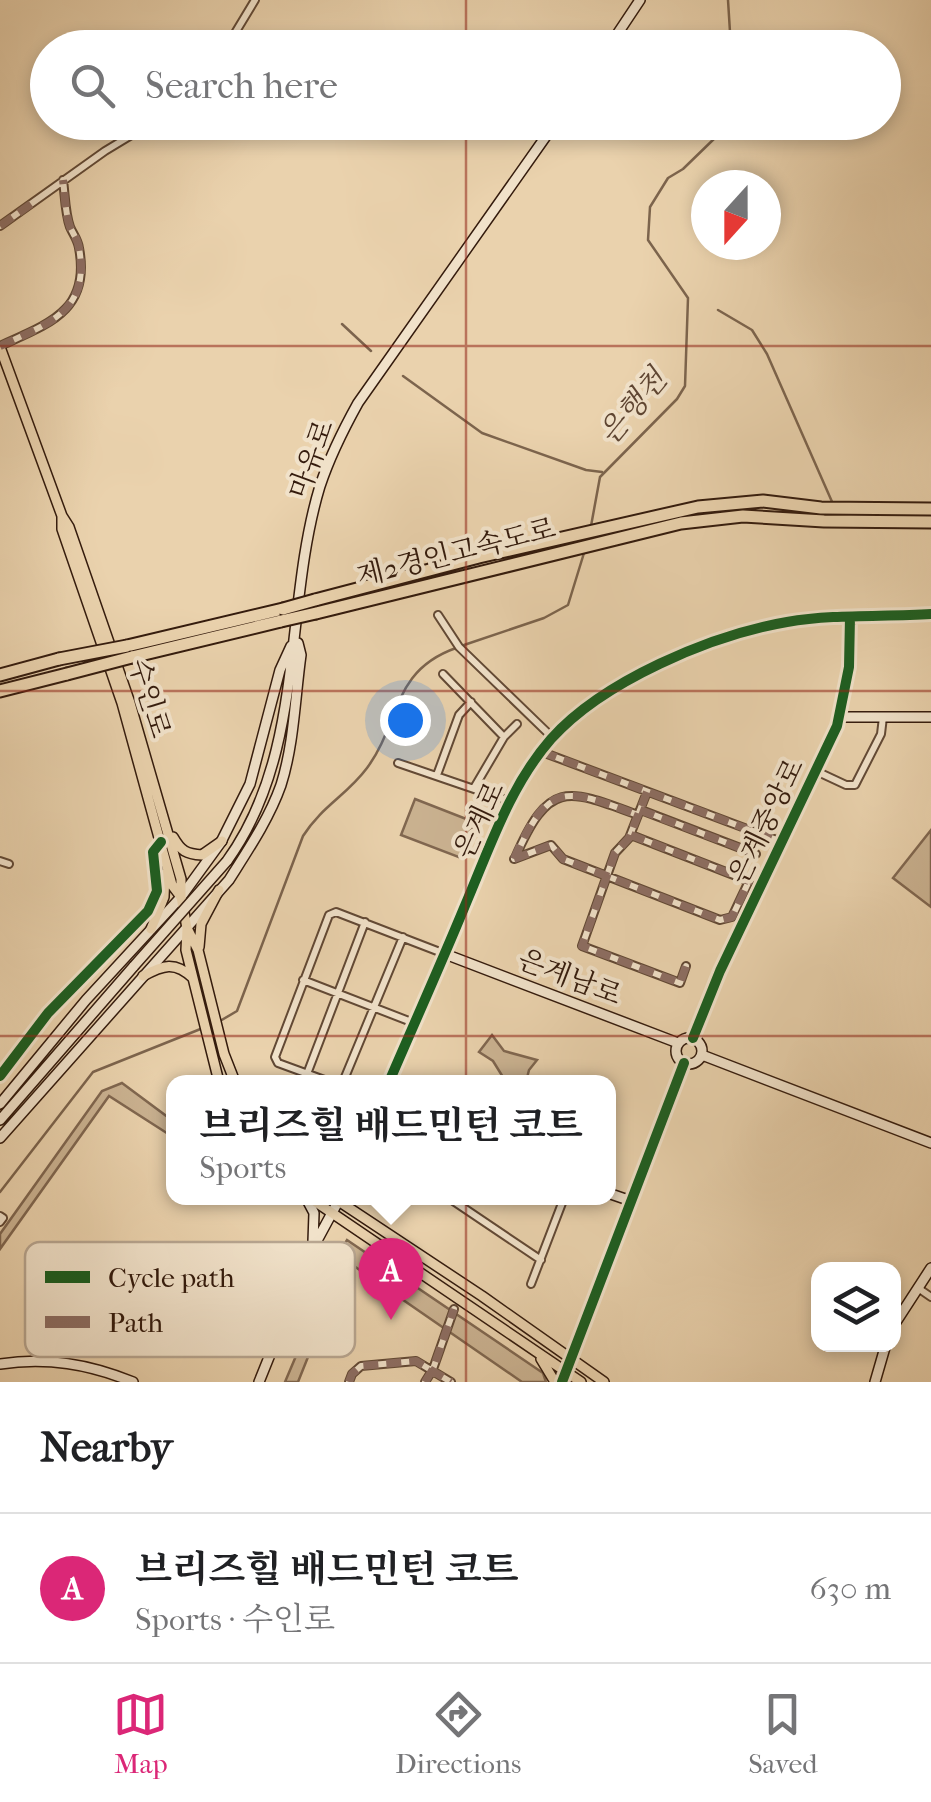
<!DOCTYPE html>
<meta charset="utf-8">
<style>
body{margin:0;font-family:"IM FELL French Canon","Noto Serif KR",serif;background:#f2f2f2;color:#202124}
.controls{position:absolute;right:30px;bottom:30px;display:grid;overflow:hidden;border-radius:20px;box-shadow:0 5px 15px #0003}
.controls button{width:90px;height:90px;display:grid;place-items:center;padding:0;border:0;border-bottom:2px solid #e0e0e0;background:#fff;color:#202124;font:50px sans-serif}
.compass{position:absolute;left:691px;top:170px;width:90px;height:90px;border-radius:50%;background:#fff;box-shadow:0 5px 15px #0003;rotate:201deg}
.you{position:absolute;left:405px;top:720px;width:35px;height:35px;margin:-25px;border:8px solid #fff;border-radius:50%;background:#1a73e8;box-shadow:0 0 0 15px #1a73e833}
.badge{display:grid;place-items:center;width:65px;height:65px;border-radius:50%;background:#db2777;color:#fff;font-size:32px;font-weight:700}
.pin{position:absolute;translate:-50% -82px;filter:drop-shadow(0 2px 5px #0008)}
.pin::after{content:'';position:absolute;top:52px;width:35px;height:30px;background:inherit;clip-path:polygon(0 0,100% 0,50% 100%)}
.popup{position:absolute;left:166px;top:1075px;width:450px;height:130px;box-sizing:border-box;display:grid;place-content:center;border-radius:20px;background:#fff;filter:drop-shadow(0 2px 8px #0005);font-size:32px;white-space:nowrap;color:#757577}
.popup b{font-size:38px;color:#202124}
.popup::after{content:'';position:absolute;left:50%;top:100%;margin-left:-20px;border:20px solid transparent;border-top-color:#fff}
.list{margin:0;padding:0;list-style:none}
h2{display:flex;justify-content:space-between;align-items:center;height:130px;margin:0;padding:0 40px;font-size:42px}
h2 small{font-size:32px;font-weight:400;color:#757577}
.list li{display:grid;grid-template-columns:65px 1fr auto;gap:30px;align-items:center;box-sizing:border-box;height:150px;padding:0 40px;border-top:2px solid #e0e0e0}
.list b{display:block;font-size:38px;white-space:nowrap}
.list p{margin:0;font-size:32px;white-space:nowrap;color:#757577}
.list em{font-size:32px;font-style:normal;color:#757577}
.icon{flex:none;width:55px;height:55px;fill:none;stroke:currentColor;stroke-width:2;stroke-linecap:round;stroke-linejoin:round}
.map{position:relative;flex:none;width:931px;height:1382px;overflow:hidden}
.search{position:absolute;background:#fff;box-shadow:0 5px 15px #0003;left:30px;right:30px;top:30px;height:110px;display:flex;align-items:center;gap:25px;box-sizing:border-box;padding:0 35px;border-radius:55px;color:#757577;font-size:38px}
.sheet{height:280px;background:#fff}
nav{display:flex;justify-content:space-around;align-items:center;box-sizing:border-box;height:140px;border-top:2px solid #e0e0e0;background:#fff;font-size:28px;color:#757577}
nav a{display:grid;justify-items:center;gap:5px}
nav .on{color:#db2777}
.map>svg:first-child{display:block}
</style>
<div class="map">
<svg width="931" height="1382" viewBox="0 0 931 1382">
<rect width="100%" height="100%" fill="#ead2ad"/>
<filter id="stains"><feTurbulence type="fractalNoise" baseFrequency=".002" numOctaves="4"/><feColorMatrix values="0 0 0 0 .2 0 0 0 0 .09 0 0 0 0 .02 0 0 0 .5 -.17"/></filter>
<radialGradient id="worn" r=".72"><stop offset=".6" stop-color="#630" stop-opacity="0"/><stop offset="1" stop-color="#630" stop-opacity=".3"/></radialGradient>
<path fill="#cbb392" stroke="#806750" stroke-width="2.5" d="M 415,799 L 474,822 L 461,858 L 401,835 Z
M 931,830 L 931,907 L 893,878 Z
M 492,1035 L 504,1051 L 537,1060 L 529,1070 L 526,1082 L 506,1082 L 493,1061 L 479,1052 Z
M 122,1083 L 173,1121 L 173,1137 L 109,1096 L 0,1249 L 0,1234 L 102,1091 Z
M 347,1240 L 543,1373 L 546,1382 L 522,1382 L 338,1255 Z
M 337,1259 L 344,1267 L 298,1382 L 285,1382 Z"/>
<g fill="none" stroke-linecap="round" stroke-linejoin="round">
<path stroke="#7c644d" stroke-width="2.5" d="M 728,0 L 731,48
M 718,310 L 752,330 L 767,354 L 833,504
M 342,324 L 371,351
M 403,376 L 482,433 L 586,470 L 602,472
M 591,526 L 600,477 L 677,399 L 685,386 L 688,298 L 648,240 L 650,207 L 668,178 L 683,169 L 717,136 L 719,122
M 464,645 L 544,618 L 568,605 L 584,553
M 220,1021 L 237,1011 L 303,836 C 322,806 347,795 367,768 C 401,722 391,671 456,648
M 0,1192 L 93,1072 L 203,1028"/>
<defs>
<path id="street" d="M 226,48 L 255,0
M 0,226 L 105,151 L 153,122
M 0,346 C 48,324 91,311 79,248 C 78,240 73,234 70,227 C 65,213 65,195 63,180
M 438,615 L 459,647 L 553,738
M 443,674 L 504,737
M 542,752 L 782,842
M 398,763 L 509,801
M 816,771 L 846,785 L 855,785 L 881,734 L 883,717
M 437,775 L 459,715 L 471,702
M 474,788 L 504,737 L 517,724
M 647,792 L 629,838 L 615,853 L 582,946 L 680,983 L 686,966
M 641,810 L 756,854
M 515,858 C 549,780 566,788 638,815
M 514,859 L 551,845 L 563,859 L 720,920 L 732,917 L 749,881 L 631,835
M 0,861 L 9,864
M 303,980 L 414,1023
M 307,1074 L 365,922
M 0,1076 L 48,1013 L 148,911 L 157,891 L 153,852 L 161,842
M 330,1082 L 278,1063 L 275,1057 L 329,915 L 336,912 L 445,954
M 343,1082 L 403,937
M 449,1198 L 541,1260
M 0,1216 L 3,1218 L 0,1222
M 531,1284 L 564,1198
M 918,1288 L 931,1297
M 349,1382 L 352,1374 L 361,1366 L 416,1361 L 451,1382
M 425,1382 L 433,1369 L 454,1309"/>
<path id="secondary" d="M 608,48 L 640,0
M 840,717 L 931,717
M 227,861 C 306,752 283,608 320,486 C 330,456 343,430 358,403 L 556,122
M 445,954 L 678,1043
M676 1051a13 13 0 1 1 26 0a13 13 0 1 1-26 0Z
M 693,1038 L 720,971 L 837,726 L 849,667 L 850,617
M 702,1055 L 931,1143
M 389,1082 C 414,1024 440,966 464,908 C 489,850 509,787 551,739 C 603,681 711,635 787,622 C 834,614 883,617 931,614
M 0,1104 L 86,1000 L 181,897 L 221,842 L 250,784 L 280,670 L 291,646
M 0,1120 L 134,966
M 0,1138 L 229,880 C 248,850 269,819 281,785 C 294,744 295,698 301,655 L 298,643
M 608,1193 L 631,1201
M 306,1198 L 314,1213 L 313,1242
M 894,1325 L 931,1268
M 0,1364 C 47,1357 89,1364 133,1382
M 259,1382 L 313,1248 L 340,1198
M 562,1382 L 684,1063
M 875,1382 L 886,1344"/>
<path id="primary" d="M 0,347 L 62,516 L 69,527 L 130,703 L 181,879 L 181,897 L 187,928 L 198,950 L 224,1054 L 235,1082
M 62,516 L 62,529 L 122,703 L 172,885 L 181,897
M 173,837 C 181,851 186,854 202,855 L 222,841
M 151,929 L 164,897 L 165,874
M 187,929 L 186,950 L 219,1082
M 199,947 L 201,924 L 219,890
M 143,976 C 163,965 175,961 193,978
M 310,1198 L 581,1382
M 334,1198 L 482,1296 L 604,1382
M 541,1359 L 555,1382"/>
<path id="highway" d="M 315,600 L 479,557 L 698,507 L 763,501 L 821,508 L 931,509
M 316,613 L 681,523 L 743,516 L 824,521 L 931,522
M 127,646 L 283,609
M 132,657 L 281,621
M 0,675 L 59,659
M 0,691 L 67,674"/>
</defs>
<use href="#street" stroke="#624935" stroke-width="10"/>
<use href="#secondary" stroke="#341b0d" stroke-width="12"/>
<use href="#primary" stroke="#341b0d" stroke-width="12"/>
<use href="#highway" stroke="#341b0d" stroke-width="15"/>
<use href="#street" stroke="#f1e2ca" stroke-width="6"/>
<use href="#secondary" stroke="#f1e2ca" stroke-width="9"/>
<use href="#primary" stroke="#ead2ad" stroke-width="9"/>
<use href="#highway" stroke="#ead2ad" stroke-width="11"/>
<defs>
<path id="secondary-bridge" d="M 134,966 L 227,861"/>
<path id="highway-bridge" d="M 283,609 L 315,600
M 281,621 L 316,613
M 59,659 L 127,646
M 67,674 L 132,657"/>
</defs>
<use href="#secondary-bridge" stroke="#341b0d" stroke-width="12" stroke-linecap="butt"/>
<use href="#highway-bridge" stroke="#341b0d" stroke-width="15" stroke-linecap="butt"/>
<use href="#secondary-bridge" stroke="#f1e2ca" stroke-width="9"/>
<use href="#highway-bridge" stroke="#ead2ad" stroke-width="11"/>
<path stroke="#8d6e63" stroke-width="8" stroke-dasharray="15 8" stroke-linecap="butt" d="M 0,226 L 31,204
M 0,346 C 48,324 91,311 79,248 C 78,240 73,234 70,227 C 65,213 65,195 63,180
M 542,752 L 782,842
M 647,792 L 629,838 L 615,853 L 582,946 L 680,983 L 686,966
M 640,810 L 756,854
M 514,859 L 551,845 L 563,859 L 720,920 L 732,917 L 749,881 L 631,835
M 514,859 C 548,781 564,787 638,815
M 349,1382 L 352,1374 L 361,1366 L 416,1361 L 451,1382
M 425,1382 L 433,1369 L 454,1309"/>
<defs>
<path id="cycleway" d="M 693,1038 L 720,971 L 837,726 L 849,667 L 850,617
M 0,1076 L 48,1013 L 148,911 L 157,891 L 153,852 L 161,842
M 389,1082 C 414,1024 440,966 464,908 C 489,850 509,787 551,739 C 603,681 711,635 787,622 C 834,614 883,617 931,614
M 562,1382 L 684,1063"/>
</defs>
<use href="#cycleway" stroke="#f1e2ca" stroke-width="16"/>
<use href="#cycleway" stroke="#1b5e20" stroke-width="10"/>
</g>
<path fill="none" stroke="#8f2418" stroke-width="2.5" stroke-opacity="0.55" d="M 466,0 L 466,48M 466,122 L 466,1382M 0,346 L 931,346M 0,691 L 931,691M 0,1036 L 931,1036"/>
<g text-anchor="middle" dominant-baseline="central" stroke-width="8" stroke-linejoin="round" paint-order="stroke">
<g font-size="28" fill="#341b0d" stroke="#f1e2ca">
<text transform="translate(311 459) rotate(-70)">마유로</text>
<text transform="translate(456 552) rotate(-14)">제2경인고속도로</text>
<text transform="translate(150 698) rotate(73)">수인로</text>
<text transform="translate(479 820) rotate(-65)">은계로</text>
<text transform="translate(766 821) rotate(-64)">은계중앙로</text>
<text transform="translate(570 977) rotate(21)">은계남로</text>
</g>
<g font-size="30" font-style="italic" fill="#5e4532" stroke="#f1e2ca">
<text transform="translate(633 407) rotate(-50)">은행천</text>
</g>
</g>
<rect x="25" y="1242" width="330" height="115" rx="15" fill="#f1e2ca" stroke="#b8a691" stroke-width="2.5"/>
<rect x="45" y="1271" width="45" height="12" fill="#1b5e20"/>
<rect x="45" y="1316" width="45" height="12" fill="#8d6e63"/>
<g font-size="28" fill="#341b0d">
<text x="108" y="1287">Cycle path</text>
<text x="108" y="1332">Path</text>
</g>
<rect width="100%" height="100%" filter="url(#stains)"/>
<rect width="100%" height="100%" fill="url(#worn)"/>
</svg>
<div class="controls">
<button><svg class="icon" aria-label="layers" viewBox="0 0 24 24"><path d="M12 4l9 5-9 5-9-5zM3 14l9 5 9-5"/></svg></button>
</div>
<svg class="compass" viewBox="-18 -18 36 36"><path d="M0-13l5 13h-10z" fill="#e53935"/><path d="M0 13l5-13h-10z" fill="#757577"/></svg>
<div class="you"></div>
<div class="pin badge" style="left:391px;top:1320px">A</div>
<div class="popup"><b>브리즈힐 배드민턴 코트</b>Sports</div>
<div class="search"><svg class="icon" aria-label="search" viewBox="0 0 24 24"><circle cx="10" cy="10" r="6"/><path d="M15 15l6 6"/></svg>Search here</div>
</div>
<section class="sheet">
<h2>Nearby<small></small></h2>
<ul class="list">
<li><span class="badge">A</span><div><b>브리즈힐 배드민턴 코트</b><p>Sports · 수인로</p></div><em>630 m</em></li>
</ul>
</section>
<nav>
<a class="on"><svg class="icon" aria-label="map" viewBox="0 0 24 24"><path d="M3 6l6-2 6 2 6-2v14l-6 2-6-2-6 2zM9 4v14M15 6v14"/></svg>Map</a>
<a><svg class="icon" aria-label="directions" viewBox="0 0 24 24"><path d="M12 3l9 9-9 9-9-9zM9 14v-3h6M13 9l2 2-2 2"/></svg>Directions</a>
<a><svg class="icon" aria-label="saved" viewBox="0 0 24 24"><path d="M7 4h10v16l-5-4-5 4z"/></svg>Saved</a>
</nav>
